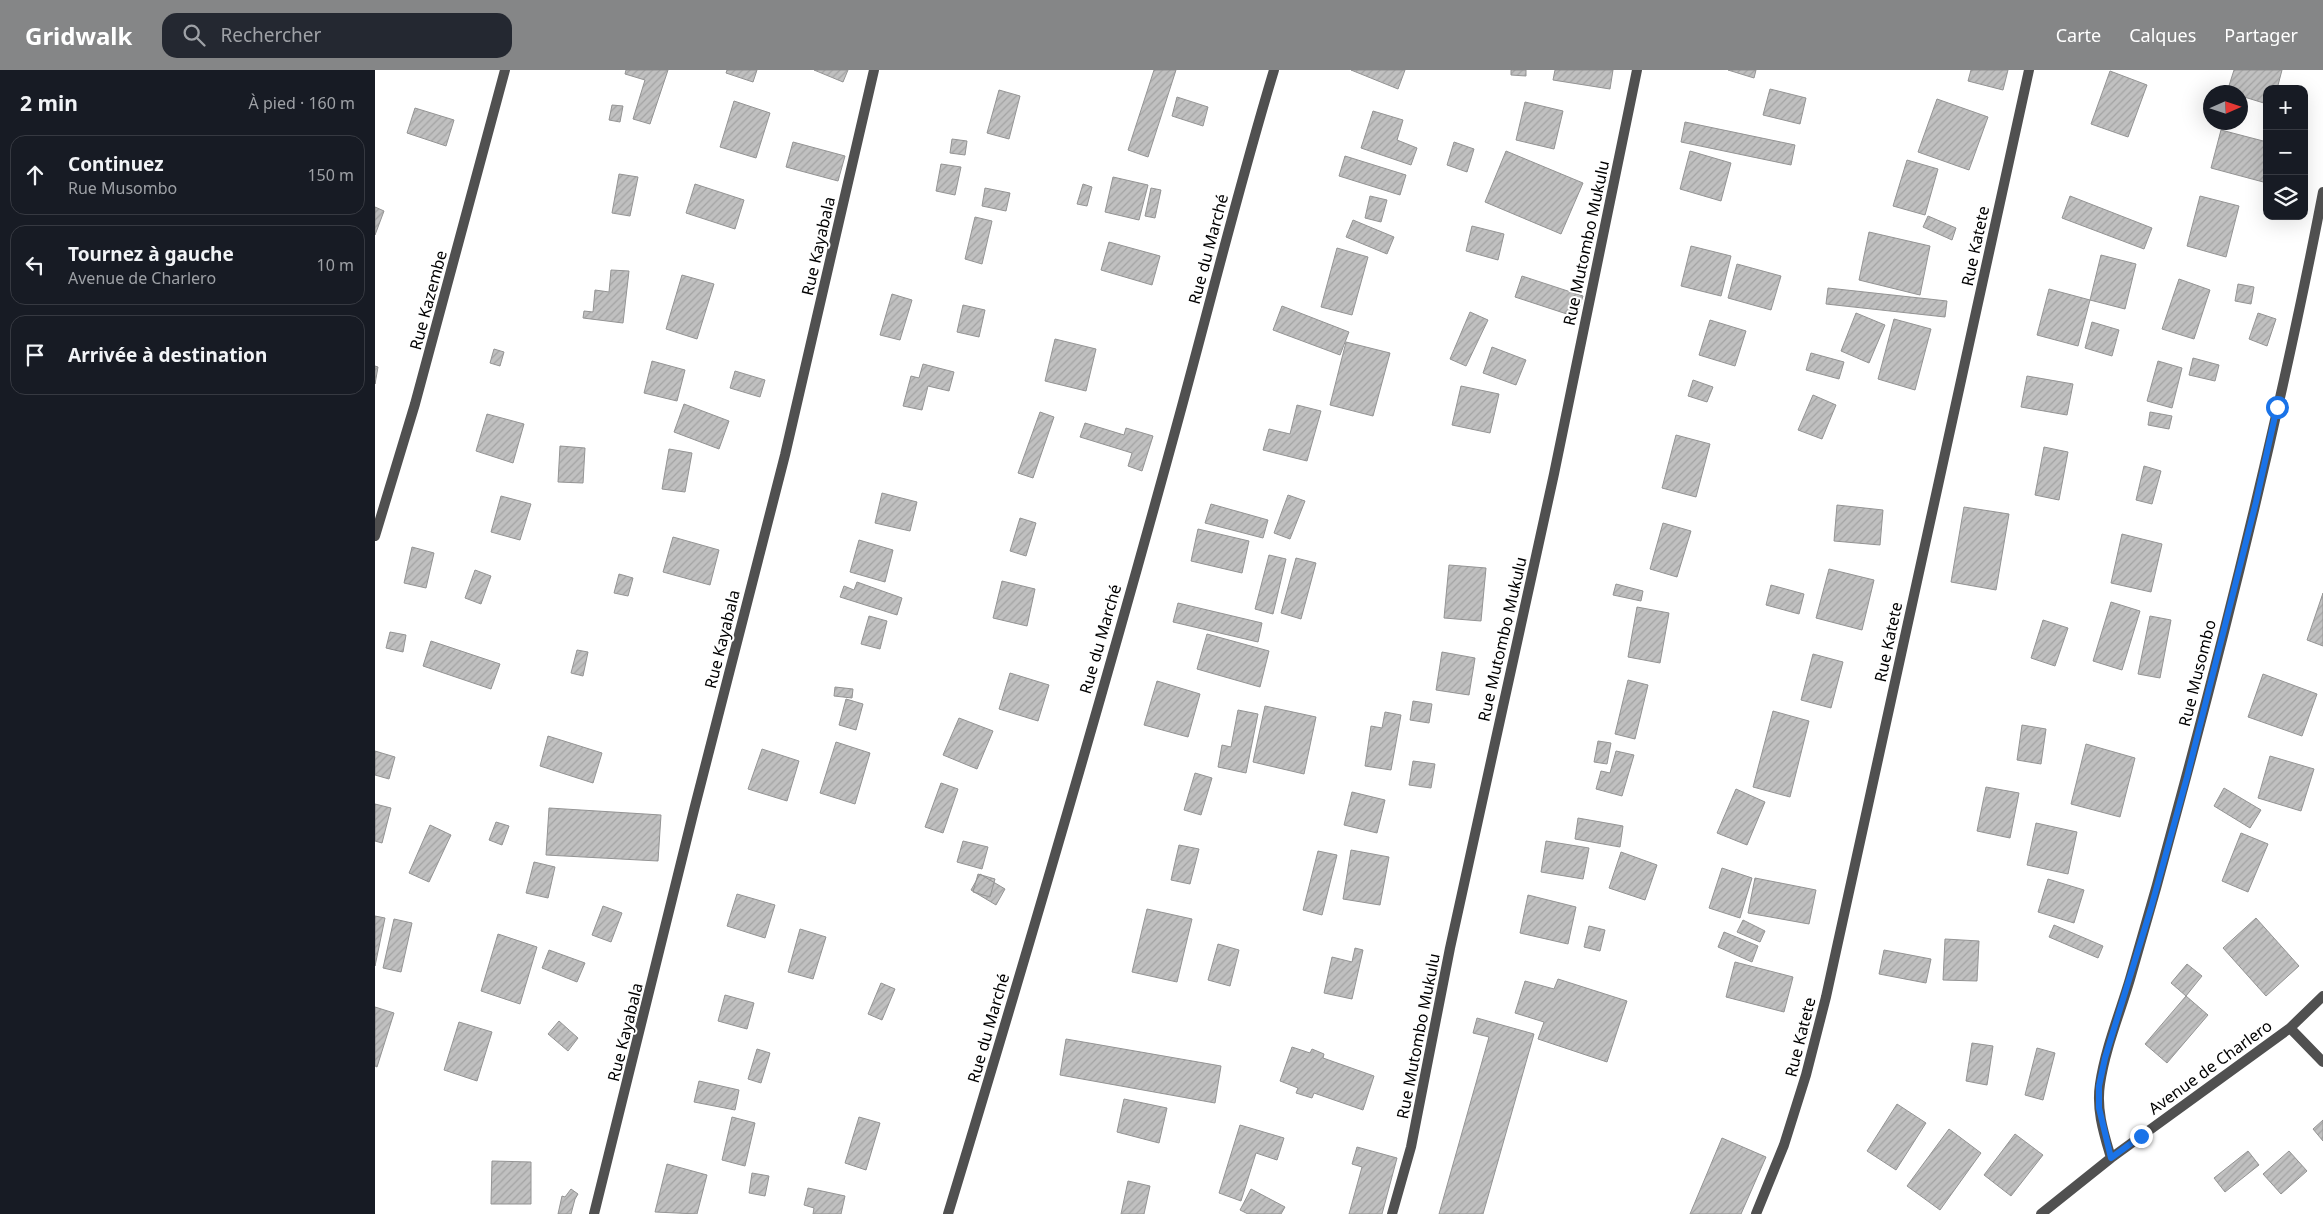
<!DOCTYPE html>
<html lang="fr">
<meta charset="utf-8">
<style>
body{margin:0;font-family:"Noto Sans",sans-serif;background:#242831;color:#f1f3f6}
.controls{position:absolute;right:15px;top:15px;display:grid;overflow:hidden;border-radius:10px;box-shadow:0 5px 20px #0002}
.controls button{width:45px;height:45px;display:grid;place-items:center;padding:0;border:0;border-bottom:1px solid #363941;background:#171b24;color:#f1f3f6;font:25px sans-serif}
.compass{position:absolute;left:1828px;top:15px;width:45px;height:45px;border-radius:50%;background:#171b24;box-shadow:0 5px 20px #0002;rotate:87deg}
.stop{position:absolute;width:15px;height:15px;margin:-11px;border:4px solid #1a73e8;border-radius:50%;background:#fff}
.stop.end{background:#1a73e8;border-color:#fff;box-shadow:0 1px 5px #0008}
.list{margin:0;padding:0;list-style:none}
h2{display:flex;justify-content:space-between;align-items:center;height:65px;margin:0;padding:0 20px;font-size:21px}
h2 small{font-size:16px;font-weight:400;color:#9ea1a6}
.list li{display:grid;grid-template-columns:32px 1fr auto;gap:15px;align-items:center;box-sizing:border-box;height:80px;margin:0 10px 10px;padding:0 10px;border:1px solid #363941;border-radius:15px}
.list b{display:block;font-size:19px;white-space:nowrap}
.list p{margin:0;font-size:16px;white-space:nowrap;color:#9ea1a6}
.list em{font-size:16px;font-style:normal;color:#9ea1a6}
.icon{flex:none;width:28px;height:28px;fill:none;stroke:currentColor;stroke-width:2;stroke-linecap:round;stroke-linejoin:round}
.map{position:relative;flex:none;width:1948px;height:1144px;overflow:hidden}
header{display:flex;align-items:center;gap:30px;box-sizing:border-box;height:70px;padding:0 25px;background:#858687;color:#fff}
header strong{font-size:24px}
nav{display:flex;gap:28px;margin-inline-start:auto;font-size:18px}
.search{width:350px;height:45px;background:#242831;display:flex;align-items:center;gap:12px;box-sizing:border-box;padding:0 18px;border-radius:15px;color:#9ea1a6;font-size:19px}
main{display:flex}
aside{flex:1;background:#171b24}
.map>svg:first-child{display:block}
</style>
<header>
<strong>Gridwalk</strong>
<div class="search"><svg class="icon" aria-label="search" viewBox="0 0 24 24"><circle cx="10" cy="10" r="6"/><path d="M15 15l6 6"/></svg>Rechercher</div>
<nav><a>Carte</a><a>Calques</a><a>Partager</a></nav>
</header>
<main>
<aside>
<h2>2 min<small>À pied · 160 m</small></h2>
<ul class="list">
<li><svg class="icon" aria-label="ahead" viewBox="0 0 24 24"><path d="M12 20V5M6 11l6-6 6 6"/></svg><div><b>Continuez</b><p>Rue Musombo</p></div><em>150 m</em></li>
<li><svg class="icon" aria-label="left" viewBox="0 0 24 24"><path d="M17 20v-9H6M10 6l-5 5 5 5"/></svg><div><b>Tournez à gauche</b><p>Avenue de Charlero</p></div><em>10 m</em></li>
<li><svg class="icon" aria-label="arrive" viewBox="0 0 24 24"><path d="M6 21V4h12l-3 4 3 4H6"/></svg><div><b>Arrivée à destination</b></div></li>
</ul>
</aside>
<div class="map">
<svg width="1948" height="1144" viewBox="0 0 1948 1144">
<defs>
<pattern id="building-hatch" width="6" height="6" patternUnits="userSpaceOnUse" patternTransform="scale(1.25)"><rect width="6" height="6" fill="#c0c0c0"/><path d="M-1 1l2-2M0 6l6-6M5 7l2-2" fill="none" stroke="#a3a3a3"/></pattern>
</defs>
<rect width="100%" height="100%" fill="#fff"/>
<path fill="url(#building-hatch)" stroke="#949494" d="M 251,0 L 293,0 L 275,54 L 258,49 L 270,10 L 250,4 Z
M 352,0 L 382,0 L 378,12 L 351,3 Z
M 439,0 L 473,0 L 468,12 Z
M 779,0 L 801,0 L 773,87 L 753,80 Z
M 976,0 L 1030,0 L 1023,19 Z
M 1136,0 L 1151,0 L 1151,6 L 1136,5 Z
M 1180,0 L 1238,0 L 1235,19 L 1178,10 Z
M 1353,0 L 1381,0 L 1379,8 Z
M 1596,0 L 1633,0 L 1628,20 L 1593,11 Z
M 1859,0 L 1907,0 L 1902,19 L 1892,19 L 1892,34 L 1866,26 L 1866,22 L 1852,22 Z
M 1735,1 L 1772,15 L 1753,67 L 1716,54 Z
M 1395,19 L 1431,28 L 1425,54 L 1388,45 Z
M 624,20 L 645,26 L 634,69 L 612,63 Z
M 802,27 L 833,37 L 828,56 L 797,46 Z
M 1562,29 L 1613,47 L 1594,100 L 1543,82 Z
M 359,31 L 395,43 L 381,88 L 345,77 Z
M 1150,32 L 1188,41 L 1179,79 L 1141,70 Z
M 237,35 L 248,36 L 245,52 L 234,50 Z
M 40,38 L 79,50 L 71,76 L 32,63 Z
M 998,41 L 1028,50 L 1022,70 L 1042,78 L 1036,95 L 986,78 Z
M 1310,52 L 1420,75 L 1416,95 L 1306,72 Z
M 1846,60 L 1892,72 L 1892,113 L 1836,98 Z
M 577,69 L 592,71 L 590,85 L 575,83 Z
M 418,72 L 470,86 L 463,111 L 411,97 Z
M 1079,72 L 1099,79 L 1092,102 L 1072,95 Z
M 1131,81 L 1208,113 L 1186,164 L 1110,132 Z
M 1315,81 L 1356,93 L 1346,131 L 1305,119 Z
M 970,86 L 1031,105 L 1025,125 L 964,106 Z
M 1532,90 L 1563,99 L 1550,145 L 1518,136 Z
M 566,94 L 586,97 L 580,125 L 561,121 Z
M 244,104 L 263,107 L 255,146 L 237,143 Z
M 738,107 L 773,115 L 764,150 L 730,142 Z
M 320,114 L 369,130 L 360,159 L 311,143 Z
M 708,114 L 717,117 L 712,136 L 702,134 Z
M 610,118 L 635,123 L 631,141 L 607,136 Z
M 776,118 L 786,120 L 780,148 L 770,146 Z
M 995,126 L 1012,130 L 1006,152 L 990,148 Z
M 1695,126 L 1777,158 L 1769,179 L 1687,148 Z
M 1825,126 L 1864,136 L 1851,187 L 1812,176 Z
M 0,137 L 9,141 L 0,165 Z
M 1553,146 L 1581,158 L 1577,170 L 1548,157 Z
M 600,147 L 617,151 L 607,194 L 590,189 Z
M 978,150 L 1019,167 L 1012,184 L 971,167 Z
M 1097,156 L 1129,164 L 1123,190 L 1091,181 Z
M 1494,162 L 1555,176 L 1545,225 L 1484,210 Z
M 734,172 L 785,186 L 777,215 L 726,200 Z
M 1316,176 L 1356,186 L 1346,226 L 1306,216 Z
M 962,178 L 993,187 L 977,245 L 946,237 Z
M 1726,185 L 1761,194 L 1750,239 L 1715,230 Z
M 1362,194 L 1406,206 L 1396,240 L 1353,228 Z
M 236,200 L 254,201 L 248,253 L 208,248 L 209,241 L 218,242 L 220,220 L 234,222 Z
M 307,205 L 339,214 L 322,269 L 291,259 Z
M 1147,206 L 1208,226 L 1201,247 L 1140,227 Z
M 1804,209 L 1835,220 L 1819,269 L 1787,259 Z
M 1863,214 L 1879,217 L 1876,234 L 1860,231 Z
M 1453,218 L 1572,231 L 1570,247 L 1451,234 Z
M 1674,219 L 1715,230 L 1703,276 L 1662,265 Z
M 517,224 L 537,230 L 525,270 L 505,265 Z
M 588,235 L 610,240 L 604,267 L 582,262 Z
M 907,236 L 974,262 L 965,285 L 898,260 Z
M 1095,242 L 1113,250 L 1091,296 L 1075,289 Z
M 1481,243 L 1510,255 L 1494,293 L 1466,281 Z
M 1883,243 L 1901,249 L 1892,276 L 1874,269 Z
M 1519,249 L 1556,259 L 1540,320 L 1503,309 Z
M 1335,250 L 1371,261 L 1360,296 L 1324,285 Z
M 1717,252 L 1744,260 L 1737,286 L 1710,278 Z
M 680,269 L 721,279 L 711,321 L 670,311 Z
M 971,272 L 1015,283 L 998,346 L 955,335 Z
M 1117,277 L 1151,290 L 1141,315 L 1108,303 Z
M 119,279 L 129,282 L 125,296 L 115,293 Z
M 1436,283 L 1469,292 L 1464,309 L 1431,300 Z
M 1818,288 L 1844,295 L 1840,311 L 1814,305 Z
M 277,291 L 310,300 L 302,331 L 269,323 Z
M 1783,291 L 1807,298 L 1797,338 L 1772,331 Z
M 548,294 L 579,302 L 574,321 L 553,316 L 547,340 L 528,336 L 536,306 L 544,308 Z
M 0,296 L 3,297 L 0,314 Z
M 360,301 L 390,310 L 385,327 L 355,318 Z
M 1652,306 L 1698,314 L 1692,345 L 1646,337 Z
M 1318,310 L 1338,317 L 1332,332 L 1313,326 Z
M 1086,316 L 1124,324 L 1115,363 L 1077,355 Z
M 1438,325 L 1461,335 L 1447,369 L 1423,360 Z
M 309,334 L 354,351 L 344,379 L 299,362 Z
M 922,335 L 946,341 L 932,391 L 888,380 L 894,359 L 915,364 Z
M 665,342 L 679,347 L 658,408 L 643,403 Z
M 1775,342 L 1797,346 L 1794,359 L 1773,355 Z
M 112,344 L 149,354 L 138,393 L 101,381 Z
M 710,353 L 749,365 L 751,358 L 778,366 L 767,401 L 753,396 L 757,383 L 705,367 Z
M 1301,365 L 1335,374 L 1321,427 L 1287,418 Z
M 185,376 L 210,378 L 208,413 L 183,412 Z
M 1669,377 L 1693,382 L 1684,430 L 1660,425 Z
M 294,379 L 317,383 L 310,422 L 287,419 Z
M 1769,396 L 1786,401 L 1777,434 L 1761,430 Z
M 507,423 L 542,432 L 535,461 L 500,453 Z
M 913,425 L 930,431 L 915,469 L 899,463 Z
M 126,426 L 156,434 L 145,470 L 116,462 Z
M 836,434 L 893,450 L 888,468 L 830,453 Z
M 1462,435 L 1508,440 L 1505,475 L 1459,471 Z
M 1589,437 L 1634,444 L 1621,520 L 1576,512 Z
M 645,448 L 661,453 L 651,486 L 635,481 Z
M 1288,453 L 1316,461 L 1302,507 L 1275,499 Z
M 823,459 L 874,471 L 867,503 L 816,491 Z
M 1747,464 L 1787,474 L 1776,522 L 1736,513 Z
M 298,467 L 344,480 L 335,515 L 288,502 Z
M 484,470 L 518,480 L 510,512 L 475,502 Z
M 37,477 L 59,483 L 51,518 L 29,513 Z
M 894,485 L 911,489 L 898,544 L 880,539 Z
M 921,488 L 941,493 L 926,549 L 906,543 Z
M 1074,495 L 1111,498 L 1106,551 L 1069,548 Z
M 1454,499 L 1499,510 L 1487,560 L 1441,548 Z
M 100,500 L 116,506 L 106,534 L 90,528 Z
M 244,504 L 258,508 L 253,526 L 239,523 Z
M 627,511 L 660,519 L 652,556 L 618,548 Z
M 482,512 L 527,528 L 522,545 L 465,527 L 469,516 L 479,520 Z
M 1241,514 L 1268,521 L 1266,531 L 1238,525 Z
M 1396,515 L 1429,524 L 1424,544 L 1391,535 Z
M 1948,523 L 1948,576 L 1932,570 Z
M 1736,532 L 1765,541 L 1747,600 L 1718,591 Z
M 803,533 L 887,553 L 883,572 L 798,552 Z
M 1262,537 L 1294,543 L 1285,593 L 1253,587 Z
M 494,546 L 512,551 L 505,579 L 486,574 Z
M 1775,546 L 1796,550 L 1785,608 L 1763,604 Z
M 1668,550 L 1693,558 L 1680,596 L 1656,588 Z
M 15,562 L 31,565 L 28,582 L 11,578 Z
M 832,564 L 894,581 L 885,617 L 822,599 Z
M 56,571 L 125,594 L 116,619 L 48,596 Z
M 202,580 L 213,582 L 208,606 L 196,603 Z
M 1067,582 L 1100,588 L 1094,625 L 1061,620 Z
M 1438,584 L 1468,592 L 1456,638 L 1426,630 Z
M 635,603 L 674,615 L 663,651 L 624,639 Z
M 1888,604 L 1942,624 L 1927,666 L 1873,647 Z
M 1253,610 L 1273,615 L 1260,669 L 1240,664 Z
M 782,611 L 825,624 L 813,667 L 769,655 Z
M 460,617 L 478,619 L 477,628 L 459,626 Z
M 471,629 L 488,634 L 481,660 L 464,655 Z
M 1038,631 L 1057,634 L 1054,653 L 1035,650 Z
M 890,636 L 941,647 L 929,704 L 878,692 Z
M 863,640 L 883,644 L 871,703 L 843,697 L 847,675 L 856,677 Z
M 1398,641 L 1434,651 L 1415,727 L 1378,717 Z
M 1010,642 L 1026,645 L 1016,700 L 990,696 L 996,656 L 1007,658 Z
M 584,648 L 618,661 L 602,699 L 568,685 Z
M 1647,655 L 1671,659 L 1666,694 L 1642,690 Z
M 173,666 L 227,683 L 218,713 L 165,696 Z
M 1223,671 L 1236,673 L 1232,694 L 1219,692 Z
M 461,672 L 495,683 L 480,734 L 445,723 Z
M 1711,674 L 1760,688 L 1745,747 L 1696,734 Z
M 387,679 L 424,691 L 412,731 L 373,719 Z
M 0,681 L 20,687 L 14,709 L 0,705 Z
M 1241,681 L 1259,685 L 1247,726 L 1221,719 L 1226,701 L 1235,703 Z
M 1895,686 L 1939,699 L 1926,741 L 1883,728 Z
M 1038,691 L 1060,694 L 1056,718 L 1034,715 Z
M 820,703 L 837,708 L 826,745 L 809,740 Z
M 566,713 L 583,719 L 568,763 L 550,757 Z
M 1611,717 L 1644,723 L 1635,768 L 1602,761 Z
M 1849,718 L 1886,740 L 1875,758 L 1839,736 Z
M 1361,719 L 1390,732 L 1372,775 L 1342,763 Z
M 977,722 L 1010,730 L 1002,763 L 969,755 Z
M 0,734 L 16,738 L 7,773 L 0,771 Z
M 174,738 L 286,745 L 283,791 L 171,785 Z
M 1203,748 L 1248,756 L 1245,777 L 1200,769 Z
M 121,752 L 134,756 L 127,775 L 114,770 Z
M 1661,753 L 1702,762 L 1693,804 L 1652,795 Z
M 55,755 L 76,765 L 54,812 L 34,803 Z
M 1866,763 L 1893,774 L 1873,822 L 1847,811 Z
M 588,771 L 613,777 L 607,799 L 582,792 Z
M 1171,771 L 1214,778 L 1208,809 L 1166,802 Z
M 804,775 L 824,779 L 815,814 L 796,810 Z
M 976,780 L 1014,787 L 1005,835 L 968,829 Z
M 943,781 L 962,785 L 947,845 L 928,840 Z
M 1246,782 L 1282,795 L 1270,830 L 1234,818 Z
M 159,792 L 180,797 L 173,828 L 151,823 Z
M 1347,798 L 1377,808 L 1365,848 L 1334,838 Z
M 603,804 L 620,809 L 615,827 L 598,822 Z
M 605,804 L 630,819 L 621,835 L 596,820 Z
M 1380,808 L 1441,820 L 1434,854 L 1373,843 Z
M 1673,809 L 1709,820 L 1699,853 L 1663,842 Z
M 362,824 L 400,835 L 390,868 L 352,856 Z
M 1153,825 L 1201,837 L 1193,874 L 1145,863 Z
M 228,836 L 247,843 L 236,872 L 217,865 Z
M 772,839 L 817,849 L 802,912 L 757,902 Z
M 0,846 L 10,848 L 0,896 Z
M 1881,848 L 1924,896 L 1891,926 L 1848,878 Z
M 19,849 L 37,853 L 26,902 L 8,898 Z
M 1368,850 L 1390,861 L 1385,872 L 1362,862 Z
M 1679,855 L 1728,876 L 1723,888 L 1674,867 Z
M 1214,856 L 1230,860 L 1225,881 L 1209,877 Z
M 425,859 L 451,867 L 438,909 L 413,902 Z
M 1349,862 L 1383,876 L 1377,892 L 1343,877 Z
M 123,864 L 162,877 L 145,934 L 106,921 Z
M 1570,869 L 1604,871 L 1602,911 L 1568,910 Z
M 843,874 L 864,880 L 855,916 L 833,910 Z
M 980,878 L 988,880 L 977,929 L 949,923 L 957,887 L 977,892 Z
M 174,880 L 210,893 L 202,912 L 167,898 Z
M 1509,880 L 1556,889 L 1551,913 L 1504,904 Z
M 1360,892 L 1418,907 L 1409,942 L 1351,927 Z
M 1812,894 L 1827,906 L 1811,926 L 1796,913 Z
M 1183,909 L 1252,931 L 1232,992 L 1163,969 L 1169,952 L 1140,943 L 1150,911 L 1179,919 Z
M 506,913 L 520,919 L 507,950 L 493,944 Z
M 350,925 L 379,933 L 372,959 L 343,951 Z
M 1811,926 L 1833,945 L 1792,993 L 1770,974 Z
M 0,937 L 19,943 L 2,997 L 0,996 Z
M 1102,948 L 1159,964 L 1108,1144 L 1064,1144 L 1114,967 L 1098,963 Z
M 184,951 L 203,968 L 193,981 L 173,964 Z
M 84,952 L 117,962 L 102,1011 L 69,1000 Z
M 691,969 L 846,996 L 840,1033 L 685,1005 Z
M 1597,973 L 1618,976 L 1612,1015 L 1591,1011 Z
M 917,977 L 935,983 L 937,979 L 949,984 L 948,988 L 999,1006 L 988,1040 L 939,1023 L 937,1028 L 921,1023 L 923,1018 L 905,1011 Z
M 1662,978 L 1680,983 L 1668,1030 L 1650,1025 Z
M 382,979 L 395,983 L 386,1013 L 373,1009 Z
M 324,1011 L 364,1020 L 360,1040 L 319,1032 Z
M 749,1029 L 792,1038 L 784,1073 L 742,1062 Z
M 1522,1034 L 1551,1053 L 1521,1100 L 1492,1081 Z
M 357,1047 L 380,1053 L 370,1096 L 347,1090 Z
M 484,1047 L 505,1053 L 491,1100 L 470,1093 Z
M 1948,1050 L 1948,1071 L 1938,1059 Z
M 865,1055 L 909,1068 L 902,1090 L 881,1083 L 866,1131 L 844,1123 Z
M 1574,1059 L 1606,1083 L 1565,1140 L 1532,1116 Z
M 1640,1064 L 1668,1085 L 1636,1126 L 1609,1105 Z
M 1347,1068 L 1391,1087 L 1366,1144 L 1315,1144 Z
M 982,1077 L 1022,1088 L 1007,1144 L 974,1144 L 987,1097 L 977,1094 Z
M 1873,1081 L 1884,1095 L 1850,1122 L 1839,1108 Z
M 1914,1081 L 1932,1101 L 1906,1124 L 1888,1104 Z
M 117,1091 L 156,1092 L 156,1134 L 116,1134 Z
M 292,1094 L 332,1105 L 322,1144 L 280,1142 Z
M 377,1103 L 394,1106 L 390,1126 L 374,1123 Z
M 753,1111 L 775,1116 L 769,1144 L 746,1144 Z
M 433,1118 L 470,1126 L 466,1144 L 438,1144 L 439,1138 L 429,1135 Z
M 196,1119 L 203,1124 L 200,1129 L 196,1144 L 183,1144 L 187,1126 L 190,1127 Z
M 876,1119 L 910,1137 L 906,1144 L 873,1144 L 865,1140 Z"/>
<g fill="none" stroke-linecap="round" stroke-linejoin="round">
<path stroke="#505050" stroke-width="10" d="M 0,466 L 40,334 L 130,0
M 1915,958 L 1948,992
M 1736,1088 C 1729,1064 1721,1040 1725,1014 C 1730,979 1745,943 1755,909 C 1773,848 1790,787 1806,726 C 1860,526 1909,325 1948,122
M 219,1144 L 319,740 L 410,385 L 499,0
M 573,1144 C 651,887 727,628 798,369 C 832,246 862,122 899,0
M 1017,1144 L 1036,1077 L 1075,878 L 1179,404 L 1262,0
M 1381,1144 L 1409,1075 L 1431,1005 L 1451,927 L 1654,0
M 1666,1144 L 1736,1088 L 1915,958 L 1948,926"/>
</g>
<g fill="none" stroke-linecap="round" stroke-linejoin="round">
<path stroke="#1a73e8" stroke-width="6" d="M 1766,1066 L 1736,1088 L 1724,1038 L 1724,1016 L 1730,988 L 1776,838 L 1812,707 L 1881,432 L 1902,337"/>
</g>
<g text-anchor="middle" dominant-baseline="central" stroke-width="4" stroke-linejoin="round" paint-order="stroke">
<g font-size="16" fill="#000" stroke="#fff">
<text transform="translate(1211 173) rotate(-78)">Rue Mutombo Mukulu</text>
<text transform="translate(443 176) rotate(-77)">Rue Kayabala</text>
<text transform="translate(1600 176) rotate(-78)">Rue Katete</text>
<text transform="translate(833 179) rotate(-75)">Rue du Marché</text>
<text transform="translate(53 230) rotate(-75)">Rue Kazembe</text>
<text transform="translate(347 569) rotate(-76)">Rue Kayabala</text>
<text transform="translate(725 569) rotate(-74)">Rue du Marché</text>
<text transform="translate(1127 569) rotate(-77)">Rue Mutombo Mukulu</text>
<text transform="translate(1513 572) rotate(-78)">Rue Katete</text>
<text transform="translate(1822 603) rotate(-76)">Rue Musombo</text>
<text transform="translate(613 958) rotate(-74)">Rue du Marché</text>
<text transform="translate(250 962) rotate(-76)">Rue Kayabala</text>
<text transform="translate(1043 966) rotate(-79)">Rue Mutombo Mukulu</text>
<text transform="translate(1425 967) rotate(-76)">Rue Katete</text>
<text transform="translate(1835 997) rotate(-36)">Avenue de Charlero</text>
</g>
</g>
</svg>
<div class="controls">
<button>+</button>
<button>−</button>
<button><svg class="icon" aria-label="layers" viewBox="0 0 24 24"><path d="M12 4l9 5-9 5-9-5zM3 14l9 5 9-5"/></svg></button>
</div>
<svg class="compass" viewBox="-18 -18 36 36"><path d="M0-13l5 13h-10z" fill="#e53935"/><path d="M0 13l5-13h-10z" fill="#9ea1a6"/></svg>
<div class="stop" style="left:1902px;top:337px"></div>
<div class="stop end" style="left:1766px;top:1066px"></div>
</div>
</main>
